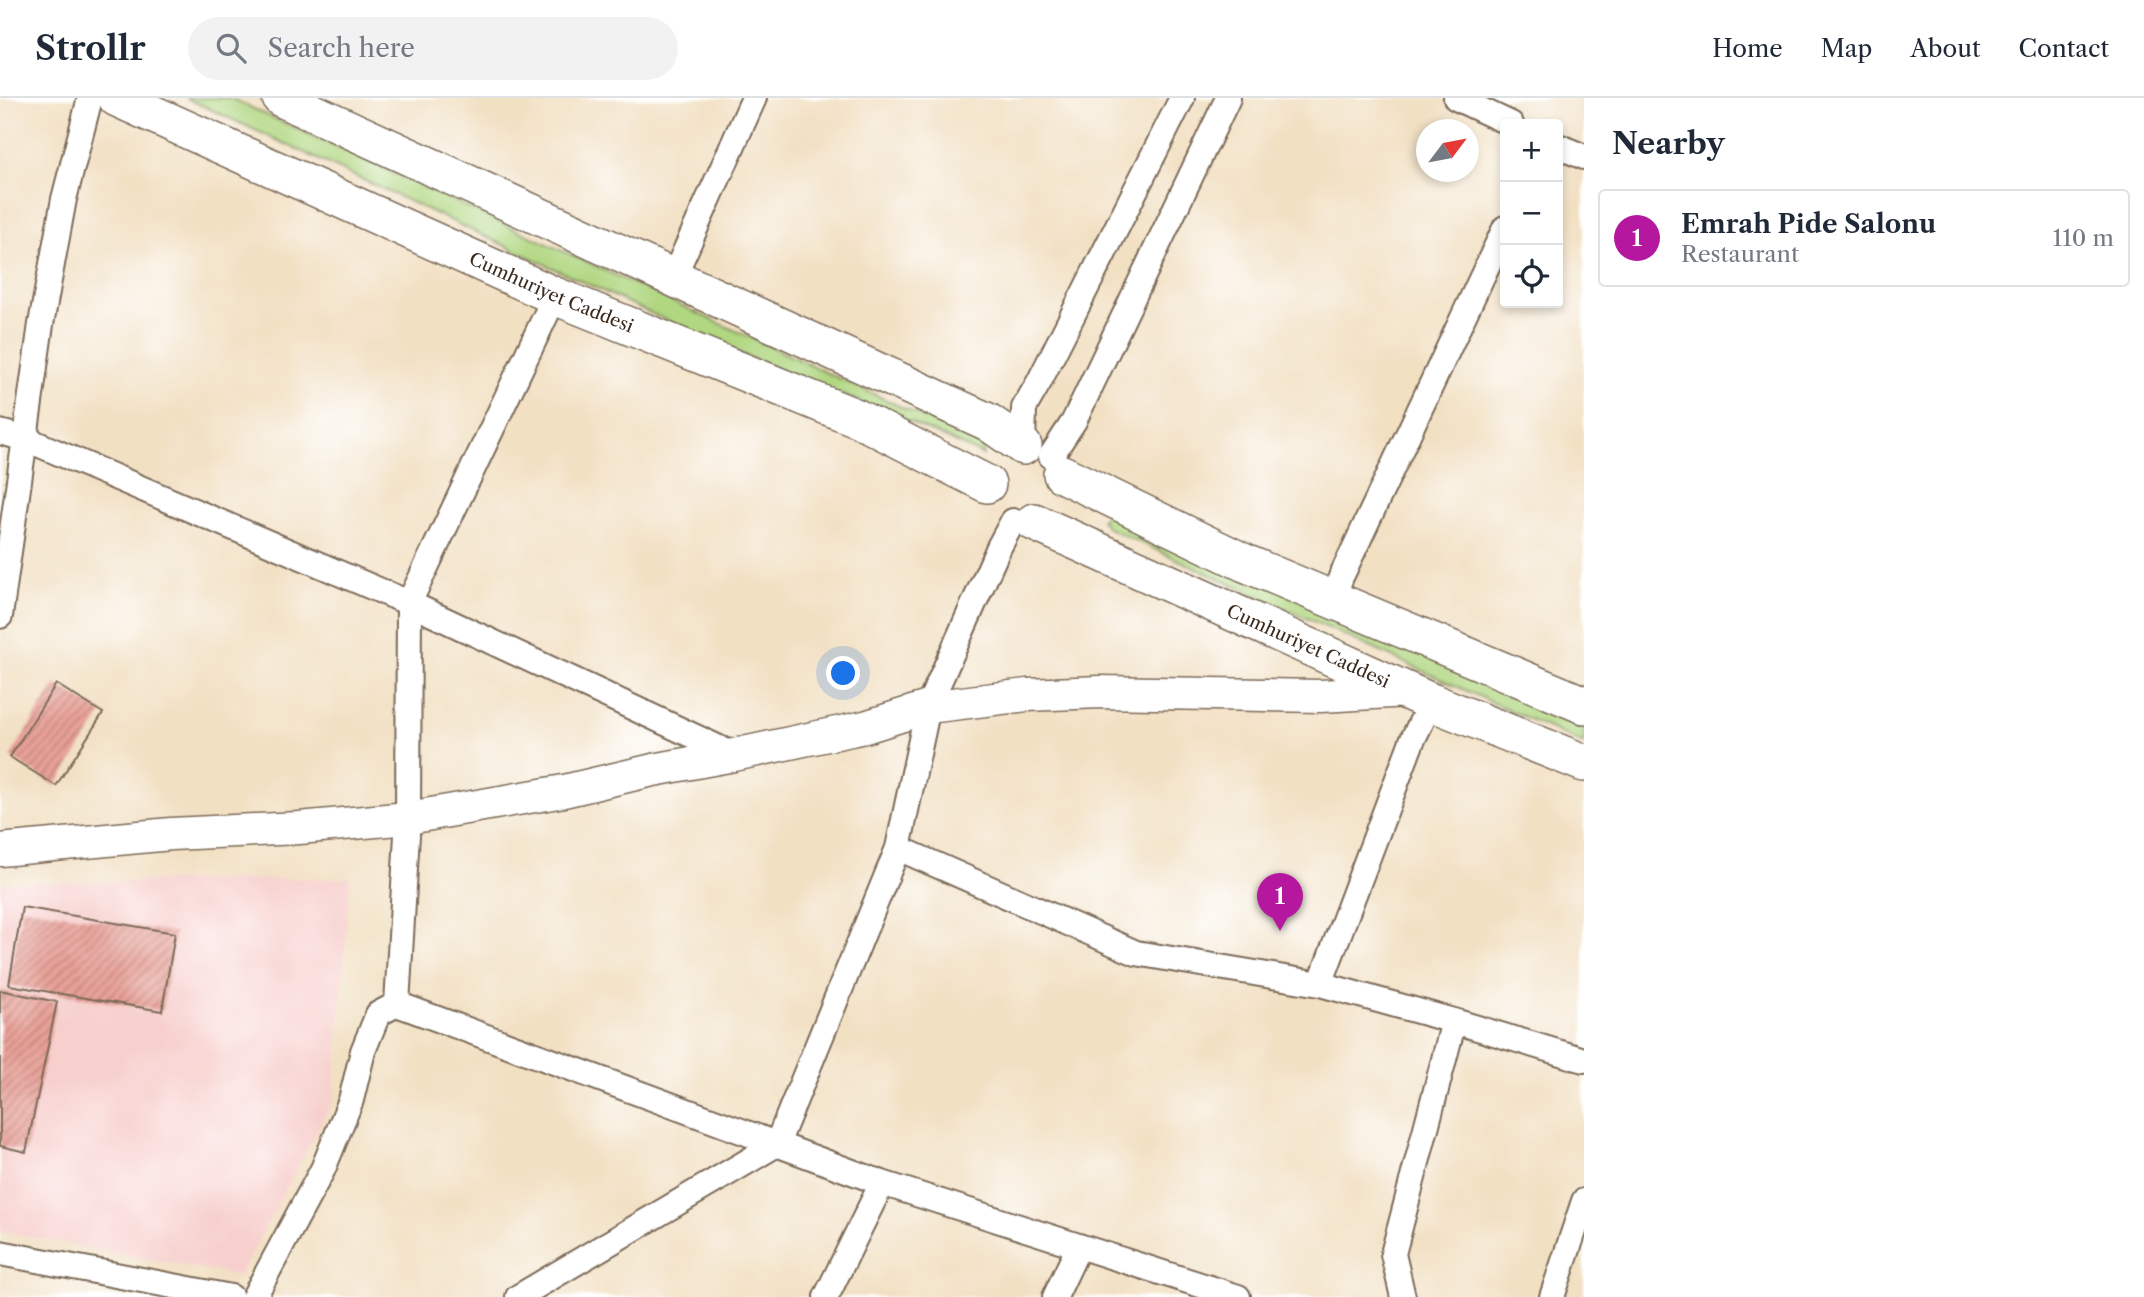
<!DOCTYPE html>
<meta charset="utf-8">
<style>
body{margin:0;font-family:"Libre Caslon Text",serif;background:#f2f2f3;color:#1f2937}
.controls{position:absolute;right:21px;top:21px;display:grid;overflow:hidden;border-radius:7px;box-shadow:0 4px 10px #0003}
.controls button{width:63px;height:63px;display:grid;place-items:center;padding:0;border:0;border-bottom:2px solid #e0e1e3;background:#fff;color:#1f2937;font:35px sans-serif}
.compass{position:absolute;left:1416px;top:21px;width:63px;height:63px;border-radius:50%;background:#fff;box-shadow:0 4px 10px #0003;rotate:58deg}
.you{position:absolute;left:844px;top:576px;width:24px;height:24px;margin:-18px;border:5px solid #fff;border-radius:50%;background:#1a73e8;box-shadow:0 0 0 10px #1a73e833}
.badge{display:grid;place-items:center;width:46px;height:46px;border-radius:50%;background:#b5179e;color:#fff;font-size:23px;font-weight:700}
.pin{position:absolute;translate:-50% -58px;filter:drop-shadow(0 2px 4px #0008)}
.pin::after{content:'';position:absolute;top:37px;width:24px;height:21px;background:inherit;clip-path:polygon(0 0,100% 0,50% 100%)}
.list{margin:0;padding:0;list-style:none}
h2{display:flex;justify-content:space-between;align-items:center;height:91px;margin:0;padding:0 28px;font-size:30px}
h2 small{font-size:23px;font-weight:400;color:#747a83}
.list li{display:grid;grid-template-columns:46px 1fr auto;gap:21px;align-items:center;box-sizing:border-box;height:98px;margin:0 14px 14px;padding:0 14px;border:2px solid #e0e1e3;border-radius:7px}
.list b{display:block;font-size:26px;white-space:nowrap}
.list p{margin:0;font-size:23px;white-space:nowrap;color:#747a83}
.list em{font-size:23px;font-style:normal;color:#747a83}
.icon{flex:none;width:38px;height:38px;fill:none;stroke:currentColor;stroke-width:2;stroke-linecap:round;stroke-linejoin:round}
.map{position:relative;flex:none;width:1584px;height:1199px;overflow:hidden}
header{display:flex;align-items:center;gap:42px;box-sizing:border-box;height:98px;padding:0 35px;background:#fff;border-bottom:2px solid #e0e1e3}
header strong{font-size:33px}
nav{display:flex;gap:38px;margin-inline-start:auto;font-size:24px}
.search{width:490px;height:63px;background:#f2f2f3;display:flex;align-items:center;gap:18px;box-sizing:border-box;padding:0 24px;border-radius:38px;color:#747a83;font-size:26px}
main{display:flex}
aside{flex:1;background:#fff}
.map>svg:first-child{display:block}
</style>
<header>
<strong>Strollr</strong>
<div class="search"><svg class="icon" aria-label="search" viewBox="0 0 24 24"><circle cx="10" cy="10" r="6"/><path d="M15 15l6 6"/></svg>Search here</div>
<nav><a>Home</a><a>Map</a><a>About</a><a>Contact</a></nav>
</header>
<main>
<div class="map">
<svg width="1584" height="1199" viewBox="0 0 1584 1199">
<defs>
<pattern id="building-hatch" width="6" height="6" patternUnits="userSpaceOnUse" patternTransform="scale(1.75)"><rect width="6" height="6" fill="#e8a097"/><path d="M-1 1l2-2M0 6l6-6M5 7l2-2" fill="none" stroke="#bd837b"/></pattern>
</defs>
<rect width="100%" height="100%" fill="#fff"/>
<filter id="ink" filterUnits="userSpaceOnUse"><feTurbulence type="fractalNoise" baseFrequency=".0143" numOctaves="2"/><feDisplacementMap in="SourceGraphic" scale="14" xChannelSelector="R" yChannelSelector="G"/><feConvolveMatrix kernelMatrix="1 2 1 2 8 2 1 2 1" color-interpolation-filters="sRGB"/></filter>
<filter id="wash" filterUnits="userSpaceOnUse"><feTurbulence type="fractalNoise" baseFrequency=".00686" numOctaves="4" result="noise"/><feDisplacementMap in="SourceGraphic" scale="28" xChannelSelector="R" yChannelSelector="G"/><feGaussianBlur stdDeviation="1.57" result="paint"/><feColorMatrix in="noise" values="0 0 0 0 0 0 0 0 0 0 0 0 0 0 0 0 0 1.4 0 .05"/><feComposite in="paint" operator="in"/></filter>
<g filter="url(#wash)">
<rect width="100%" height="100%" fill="#f2e0c3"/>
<path fill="#f7d0ce" d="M 350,780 L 334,1001 L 239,1178 L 0,1133 L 0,785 Z"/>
<path fill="#b1d781" stroke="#768050" stroke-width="2" d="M 186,0 L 230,0 L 984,347 L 983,357 L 912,325 L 726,250 Z
M 1107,415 L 1515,592 L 1584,627 L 1584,646 L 1108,430 L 1101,422 Z"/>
<g id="blocks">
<path fill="url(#building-hatch)" d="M 56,586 L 103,615 L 56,688 L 10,659 Z
M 22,809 L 175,835 L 162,913 L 9,887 Z
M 0,892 L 57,904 L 26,1054 L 0,1048 Z"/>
</g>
</g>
<g filter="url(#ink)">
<use href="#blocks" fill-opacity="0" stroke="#7b6a58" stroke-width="2"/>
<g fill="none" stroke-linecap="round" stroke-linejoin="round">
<defs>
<path id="minor" d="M 1456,0 L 1511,26
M 1558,48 L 1584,59
M 674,178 L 754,0
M 0,334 L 26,341 L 409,505 L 734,657
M 1023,348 L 1024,310 L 1039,284 L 1182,0
M 1051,358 L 1074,323 L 1228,0
M 1333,501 L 1341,479 L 1505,130
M 0,518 L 41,226 L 64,101 L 90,0
M 898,750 L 1136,855 L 1320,886 L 1454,923 L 1584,962
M 1320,886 L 1412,643 L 1431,604
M 397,906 L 882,1085 L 1238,1199
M 0,1155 L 231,1199
M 254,1199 L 323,1071 L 351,1002 L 363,953 L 378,916 L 397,906 L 408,720 L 409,505 L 555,198
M 518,1199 L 777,1046 L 898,750 L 928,609 L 999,449 L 1013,423
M 826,1199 L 882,1085
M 1055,1199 L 1079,1148
M 1403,1199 L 1393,1156 L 1454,923
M 1552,1199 L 1584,1103"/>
<path id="tertiary" d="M 0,752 L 171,736 L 299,730 L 408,720 L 564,693 L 653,672 L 734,657 L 865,629 L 928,609 L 1027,597 L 1100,594 L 1321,598 L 1408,593"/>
<g id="secondary">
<path id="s1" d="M 117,0 L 555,198 L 857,320 L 987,386"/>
<path d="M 281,0 L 988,324 L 1023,348"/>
<path d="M 1062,376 L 1245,465 L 1584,607"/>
<path id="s2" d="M 1034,424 L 1431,604 L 1584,665"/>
</g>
</defs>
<use href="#minor" stroke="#7b6a58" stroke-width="28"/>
<use href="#tertiary" stroke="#7b6a58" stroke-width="35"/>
<use href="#secondary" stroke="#7b6a58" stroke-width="40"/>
<use href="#minor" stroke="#fff" stroke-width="24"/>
<use href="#tertiary" stroke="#fff" stroke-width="32"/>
<use href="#secondary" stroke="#fff" stroke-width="37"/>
</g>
</g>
<g text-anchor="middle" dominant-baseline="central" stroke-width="7" stroke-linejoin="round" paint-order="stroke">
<g font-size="18" fill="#3b2a1e" stroke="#fff">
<text stroke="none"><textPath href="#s1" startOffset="476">Cumhuriyet Caddesi</textPath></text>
<text stroke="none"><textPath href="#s2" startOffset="301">Cumhuriyet Caddesi</textPath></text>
</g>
</g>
</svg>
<div class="controls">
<button>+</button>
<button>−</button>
<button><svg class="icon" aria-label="locate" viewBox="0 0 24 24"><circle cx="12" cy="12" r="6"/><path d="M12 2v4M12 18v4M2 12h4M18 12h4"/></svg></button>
</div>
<svg class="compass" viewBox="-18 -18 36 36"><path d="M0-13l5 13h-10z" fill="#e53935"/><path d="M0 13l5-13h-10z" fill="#747a83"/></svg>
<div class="you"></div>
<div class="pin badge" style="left:1280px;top:833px">1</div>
</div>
<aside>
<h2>Nearby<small></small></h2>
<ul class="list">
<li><span class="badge">1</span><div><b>Emrah Pide Salonu</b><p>Restaurant</p></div><em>110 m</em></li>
</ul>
</aside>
</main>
